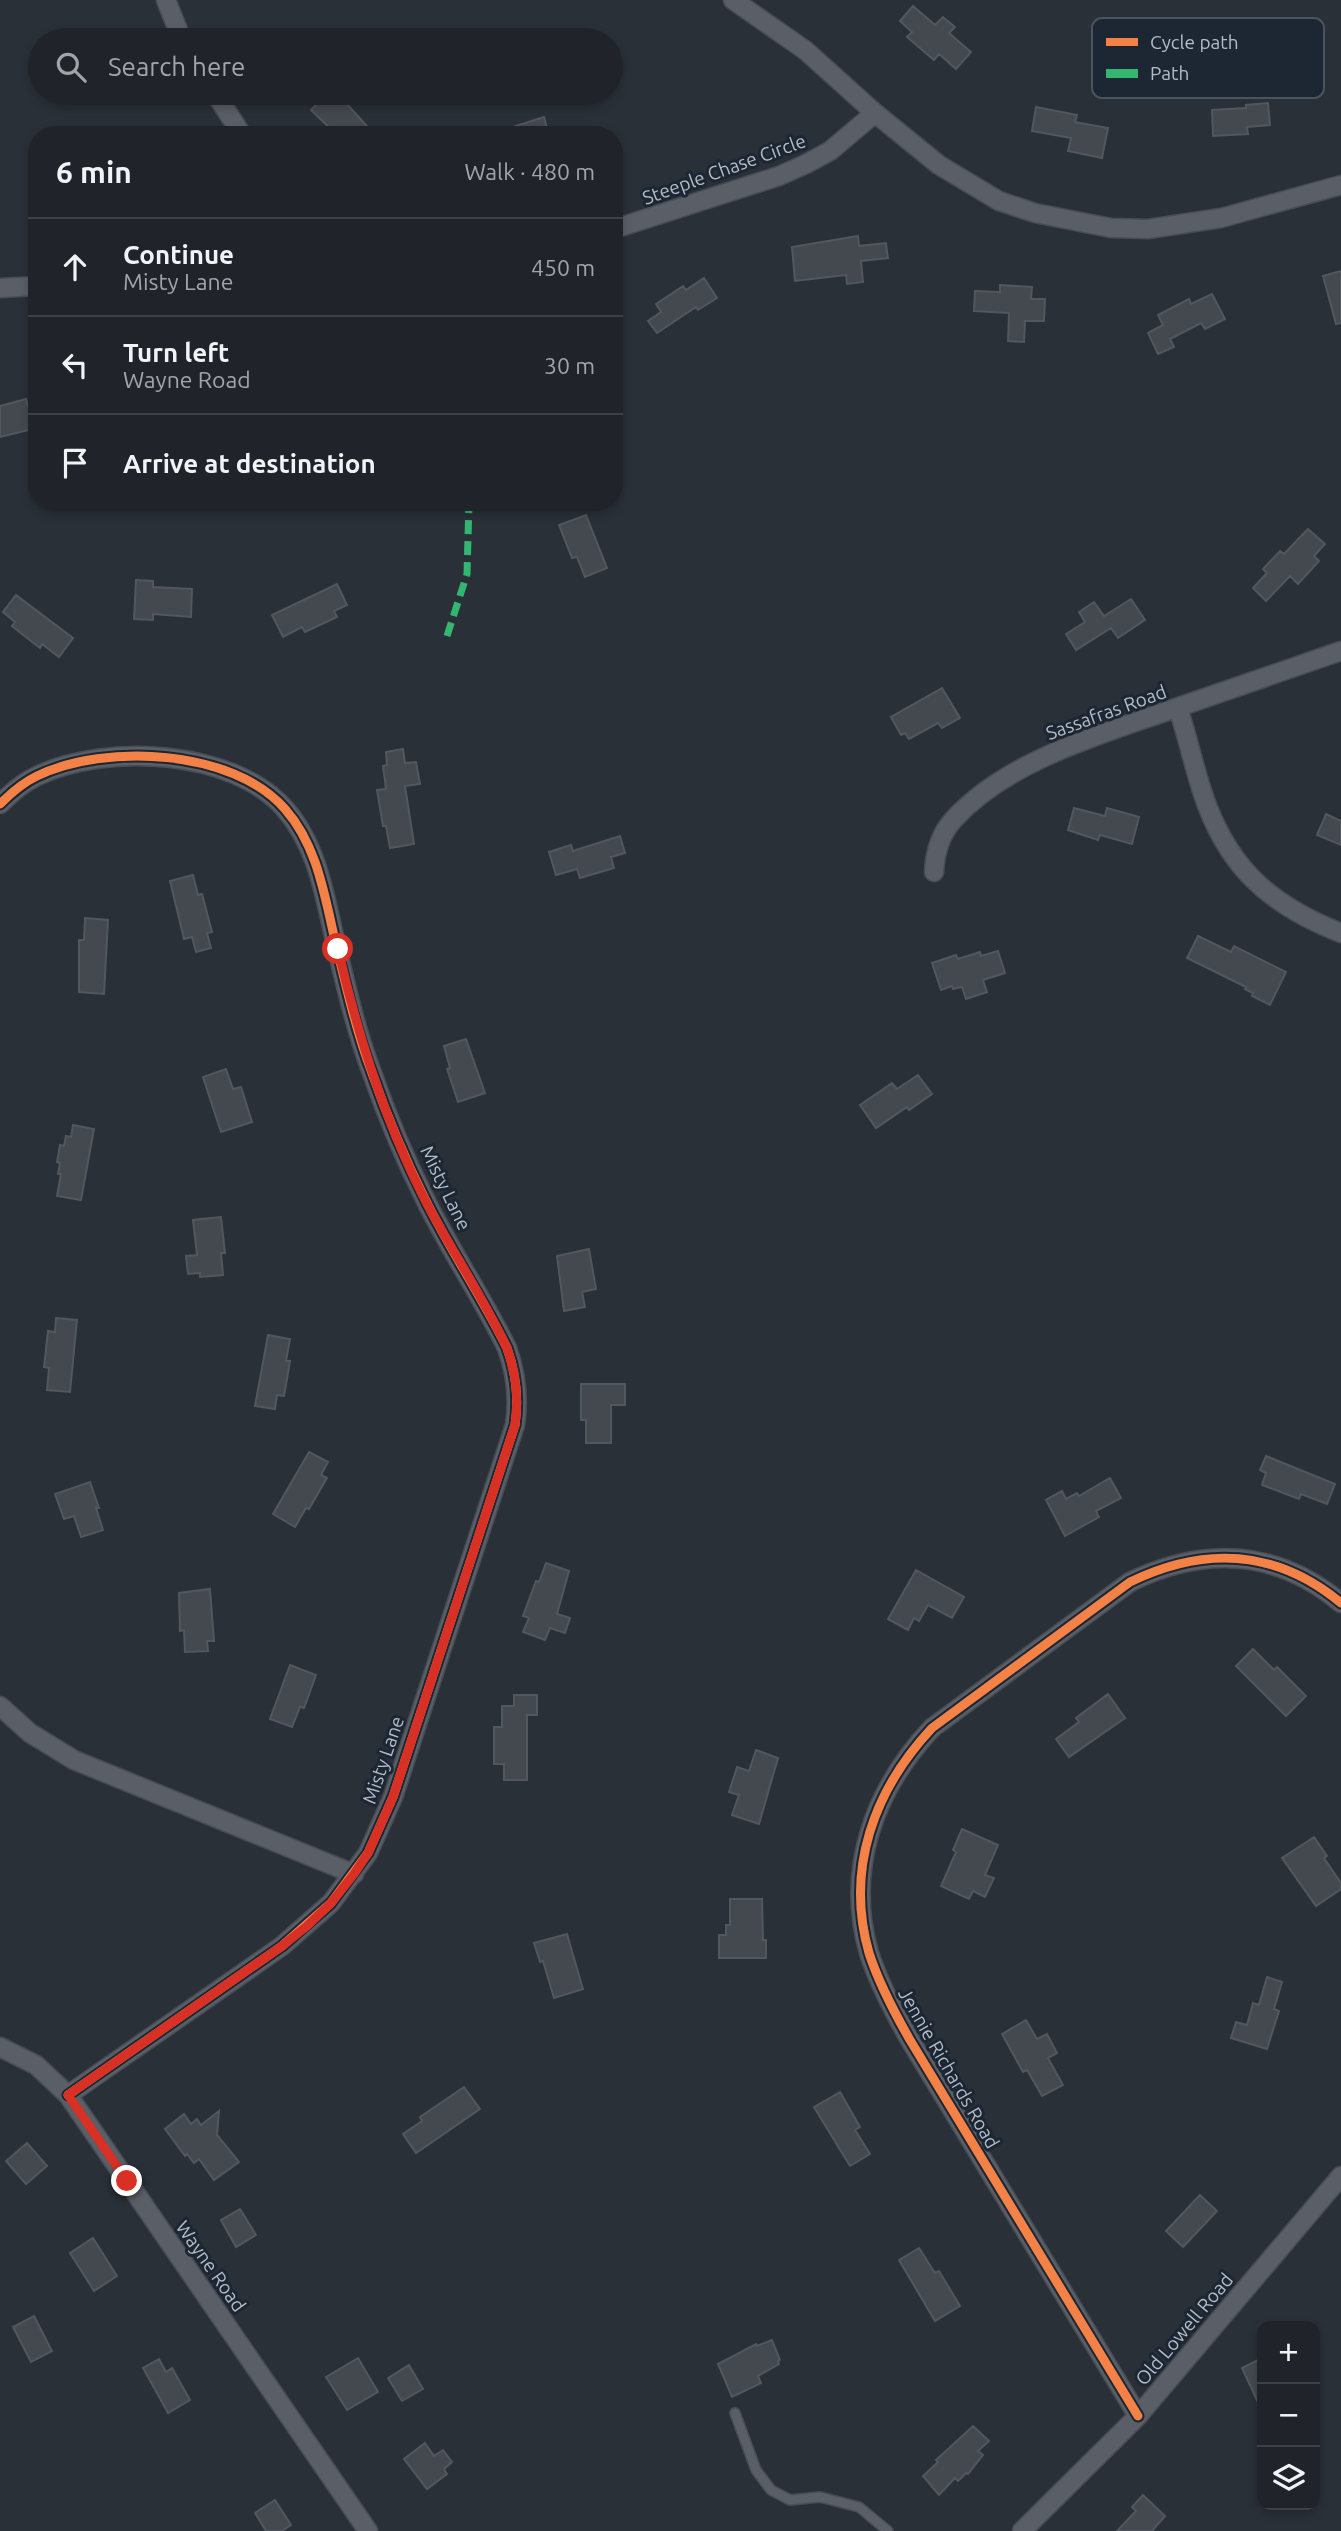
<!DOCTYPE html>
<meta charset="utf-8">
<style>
body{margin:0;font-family:Ubuntu,sans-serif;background:#2d3036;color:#f1f3f6}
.controls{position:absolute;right:21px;bottom:21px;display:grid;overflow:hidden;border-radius:14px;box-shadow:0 4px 10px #0003}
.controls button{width:63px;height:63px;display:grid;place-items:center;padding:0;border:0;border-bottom:2px solid #3d4147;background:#20242a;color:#f1f3f6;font:35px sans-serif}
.stop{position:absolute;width:21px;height:21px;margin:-16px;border:5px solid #d93025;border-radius:50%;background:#fff}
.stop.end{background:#d93025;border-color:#fff;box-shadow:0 2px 7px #0008}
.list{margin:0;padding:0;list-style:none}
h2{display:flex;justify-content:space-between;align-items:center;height:91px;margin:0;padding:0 28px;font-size:30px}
h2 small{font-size:23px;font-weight:400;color:#a2a4a8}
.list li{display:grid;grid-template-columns:46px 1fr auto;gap:21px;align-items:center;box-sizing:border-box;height:98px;padding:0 28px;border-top:2px solid #3d4147}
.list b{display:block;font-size:26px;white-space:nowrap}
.list p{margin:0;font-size:23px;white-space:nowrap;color:#a2a4a8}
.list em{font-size:23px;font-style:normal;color:#a2a4a8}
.icon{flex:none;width:38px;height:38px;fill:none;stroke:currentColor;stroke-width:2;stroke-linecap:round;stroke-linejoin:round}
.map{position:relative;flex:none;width:1341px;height:2531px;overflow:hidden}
.search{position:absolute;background:#20242a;box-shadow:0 4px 10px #0003;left:28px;top:28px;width:595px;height:77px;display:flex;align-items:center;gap:18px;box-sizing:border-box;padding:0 24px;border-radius:38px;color:#a2a4a8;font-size:26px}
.panel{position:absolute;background:#20242a;box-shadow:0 4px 10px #0003;left:28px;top:126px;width:595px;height:385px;border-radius:28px}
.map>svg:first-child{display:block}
</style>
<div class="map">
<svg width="1341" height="2531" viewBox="0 0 1341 2531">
<rect width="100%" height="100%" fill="#2a3038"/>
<path fill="#444950" stroke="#52575f" stroke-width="2" d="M 913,6 L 935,25 L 943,17 L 955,27 L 949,33 L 971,52 L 956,69 L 939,54 L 934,60 L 907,37 L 912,32 L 900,21 Z
M 309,93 L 337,93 L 375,135 L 337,135 L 311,110 L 318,103 Z
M 1268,103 L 1270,125 L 1247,127 L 1248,134 L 1213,136 L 1212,110 L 1246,108 L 1246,105 Z
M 1036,107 L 1077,115 L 1075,122 L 1108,128 L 1102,158 L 1068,151 L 1071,138 L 1032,131 Z
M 544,117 L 549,135 L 500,135 L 500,131 Z
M 858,236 L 859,246 L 886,243 L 888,258 L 861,261 L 863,282 L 847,284 L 846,275 L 795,281 L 792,247 Z
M 1341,271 L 1341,323 L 1336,324 L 1323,276 Z
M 704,278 L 717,298 L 698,310 L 696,307 L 657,333 L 648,321 L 661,312 L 656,304 L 683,286 L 686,290 Z
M 1000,285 L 1032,287 L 1031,299 L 1045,299 L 1044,321 L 1025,321 L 1024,342 L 1008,341 L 1009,313 L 974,311 L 975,291 L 1000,292 Z
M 1212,294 L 1225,319 L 1205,329 L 1201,323 L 1170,339 L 1174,347 L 1158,354 L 1148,333 L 1163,325 L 1158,315 L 1189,299 L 1191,304 Z
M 26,399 L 28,406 L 37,404 L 37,428 L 0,437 L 0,406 Z
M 586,515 L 607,568 L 585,577 L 577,557 L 572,558 L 559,525 Z
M 1308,529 L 1325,544 L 1314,556 L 1319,561 L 1298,584 L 1290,576 L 1266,601 L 1253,588 L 1267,573 L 1263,569 L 1280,551 L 1284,554 Z
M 136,580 L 153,581 L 153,587 L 192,589 L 191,617 L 153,614 L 153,620 L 134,619 Z
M 337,584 L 347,605 L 334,611 L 337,617 L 305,632 L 302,627 L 283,637 L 272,615 Z
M 16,595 L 73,638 L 59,657 L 42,644 L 40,648 L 22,634 L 12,626 L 15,622 L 3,612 Z
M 1131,599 L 1145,620 L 1118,638 L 1111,628 L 1076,650 L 1066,634 L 1085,622 L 1079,612 L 1094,602 L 1104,616 Z
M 942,688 L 960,718 L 942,728 L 938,723 L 909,739 L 905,733 L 901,735 L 891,717 Z
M 403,749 L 405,763 L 416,762 L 420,784 L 405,786 L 414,844 L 390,848 L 386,826 L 383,826 L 377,790 L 386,789 L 383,766 L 387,765 L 386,752 Z
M 1074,808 L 1105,816 L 1107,808 L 1139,817 L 1132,844 L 1100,835 L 1098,840 L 1068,830 Z
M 1326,814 L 1341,821 L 1341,845 L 1317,835 Z
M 620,836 L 625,853 L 611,857 L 614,868 L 580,878 L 577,869 L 556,875 L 549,852 L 571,845 L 573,851 Z
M 193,875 L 198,895 L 202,894 L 212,932 L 207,933 L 211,948 L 196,952 L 192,937 L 184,939 L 170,881 Z
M 85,918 L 108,920 L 104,994 L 79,992 L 79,940 L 84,940 Z
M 1198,936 L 1231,952 L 1234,946 L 1286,972 L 1270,1005 L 1252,996 L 1253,993 L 1245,989 L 1246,987 L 1187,958 Z
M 998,951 L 1005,973 L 983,980 L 987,992 L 966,999 L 962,987 L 953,989 L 952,986 L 941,990 L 932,963 L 956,955 L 958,959 L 980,952 L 981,956 Z
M 466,1039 L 485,1093 L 458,1102 L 447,1069 L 450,1068 L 444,1046 Z
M 226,1069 L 233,1089 L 241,1087 L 252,1122 L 221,1132 L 203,1077 Z
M 918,1075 L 932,1094 L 909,1110 L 907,1107 L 876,1128 L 860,1105 L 892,1083 L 897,1089 Z
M 73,1125 L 94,1129 L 81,1200 L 57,1196 L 61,1174 L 58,1174 L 60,1163 L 57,1162 L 60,1145 L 64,1146 L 66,1136 L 71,1137 Z
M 221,1217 L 225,1253 L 221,1253 L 223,1275 L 200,1277 L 200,1273 L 188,1274 L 186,1256 L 197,1255 L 193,1220 Z
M 589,1249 L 596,1289 L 582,1292 L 585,1307 L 564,1311 L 557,1256 Z
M 56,1318 L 77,1320 L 70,1392 L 47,1390 L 49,1368 L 44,1367 L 48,1331 L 55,1332 Z
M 268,1335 L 290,1339 L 286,1361 L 290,1361 L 284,1396 L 277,1395 L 275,1409 L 255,1406 Z
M 581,1384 L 625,1384 L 625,1405 L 611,1405 L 611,1443 L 586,1443 L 586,1420 L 581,1420 Z
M 309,1452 L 328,1462 L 321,1475 L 327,1478 L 309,1509 L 306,1508 L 295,1527 L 273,1514 Z
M 1266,1456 L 1335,1484 L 1327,1504 L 1301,1494 L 1299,1499 L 1262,1485 L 1266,1473 L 1260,1470 Z
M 1110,1478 L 1121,1498 L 1096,1511 L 1099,1517 L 1065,1536 L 1046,1500 L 1062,1491 L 1066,1499 L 1077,1493 L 1079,1496 Z
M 90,1482 L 99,1508 L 96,1508 L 103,1530 L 81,1537 L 74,1516 L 64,1519 L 55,1494 Z
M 546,1563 L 569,1571 L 557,1614 L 570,1618 L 565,1633 L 550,1628 L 545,1640 L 523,1632 L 529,1618 L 523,1616 L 536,1581 L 539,1582 Z
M 916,1570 L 964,1597 L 952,1618 L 928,1605 L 919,1621 L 914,1618 L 908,1630 L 888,1619 Z
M 210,1589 L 214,1641 L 207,1641 L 208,1651 L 185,1652 L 184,1630 L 180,1631 L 179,1593 Z
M 1253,1649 L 1274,1670 L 1277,1667 L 1306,1696 L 1286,1716 L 1236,1666 Z
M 290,1665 L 316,1675 L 304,1708 L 300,1707 L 292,1727 L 270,1719 Z
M 1108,1694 L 1125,1718 L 1069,1757 L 1056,1739 L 1079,1722 L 1076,1718 Z
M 514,1695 L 537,1695 L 537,1715 L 527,1715 L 527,1780 L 504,1780 L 504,1764 L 494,1764 L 494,1727 L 502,1727 L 502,1706 L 514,1706 Z
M 756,1750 L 778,1758 L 759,1824 L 732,1815 L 739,1795 L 729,1792 L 737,1767 L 749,1771 Z
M 962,1829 L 998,1845 L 985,1875 L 994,1878 L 985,1897 L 973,1891 L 969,1899 L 941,1886 L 956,1852 L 953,1850 Z
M 1314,1837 L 1327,1856 L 1324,1858 L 1341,1883 L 1341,1889 L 1316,1906 L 1282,1858 Z
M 730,1899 L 762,1899 L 763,1940 L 766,1940 L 766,1958 L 719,1958 L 719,1935 L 726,1935 L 726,1925 L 730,1925 Z
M 567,1934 L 583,1989 L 554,1998 L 543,1961 L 540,1962 L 534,1943 Z
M 1267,1977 L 1282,1982 L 1274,2009 L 1279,2011 L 1267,2049 L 1231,2038 L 1236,2022 L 1247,2025 L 1253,2003 L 1259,2005 Z
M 1026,2020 L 1037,2039 L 1047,2034 L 1057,2053 L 1048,2058 L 1063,2085 L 1042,2096 L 1027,2070 L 1023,2072 L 1002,2034 Z
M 464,2087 L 480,2109 L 416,2153 L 403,2134 L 422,2121 L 420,2117 Z
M 840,2092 L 860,2127 L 855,2130 L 870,2154 L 850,2166 L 814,2107 Z
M 219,2111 L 217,2135 L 239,2162 L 214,2180 L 199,2159 L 194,2163 L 187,2154 L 185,2156 L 165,2129 L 184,2114 L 191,2124 L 197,2119 L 201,2125 Z
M 27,2143 L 47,2166 L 26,2184 L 6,2161 Z
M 1200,2195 L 1217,2211 L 1183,2247 L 1166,2231 Z
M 240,2209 L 256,2235 L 236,2247 L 221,2220 Z
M 93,2238 L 117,2276 L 94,2291 L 70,2253 Z
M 919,2248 L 935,2273 L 939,2271 L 960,2306 L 935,2321 L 899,2260 Z
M 34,2316 L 52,2351 L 31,2362 L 13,2327 Z
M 772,2340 L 780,2360 L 778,2361 L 779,2364 L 758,2376 L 761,2383 L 732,2397 L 718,2364 L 756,2344 L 757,2346 Z
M 358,2358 L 378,2392 L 347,2410 L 326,2377 Z
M 1262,2358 L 1262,2411 L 1242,2368 Z
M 159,2359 L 166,2372 L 172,2368 L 190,2400 L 168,2413 L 143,2368 Z
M 409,2365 L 423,2389 L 402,2401 L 388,2378 Z
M 973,2426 L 989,2441 L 978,2451 L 983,2455 L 968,2474 L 966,2473 L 958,2481 L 955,2478 L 939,2495 L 923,2476 L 938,2462 L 936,2460 Z
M 425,2443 L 434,2456 L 443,2450 L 452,2462 L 444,2469 L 447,2474 L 427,2489 L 404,2459 Z
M 1143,2495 L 1165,2516 L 1152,2531 L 1117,2531 L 1136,2511 L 1132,2507 Z
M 275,2500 L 291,2525 L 282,2531 L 266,2531 L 255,2513 Z"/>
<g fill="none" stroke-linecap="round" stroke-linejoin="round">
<defs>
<path id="service" d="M 735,2413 L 756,2470 L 771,2490 L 790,2500 L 820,2497 L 859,2507 L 888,2531"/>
<path id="minor" d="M 166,0 L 182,40
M 733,0 L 805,50 L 875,113 L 939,165 L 999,201 L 1035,213 L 1111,228 L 1148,229 L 1221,218 L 1341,185
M 215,93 L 242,135
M 614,229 L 779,176 L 806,164 L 830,151 L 875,113
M 0,288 L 37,286
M 1178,708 C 1187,735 1193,763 1202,791 C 1226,866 1269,905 1341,933
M 0,804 C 11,793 22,783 37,776 C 105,743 233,749 285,809 C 316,844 324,892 334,936 C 345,982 355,1028 372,1073 C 387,1116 405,1159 425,1199 C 450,1250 482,1297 507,1348 C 516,1373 519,1398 515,1425 L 393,1797 L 368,1853 L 331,1903 L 282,1946 L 68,2095
M 934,872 C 935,852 940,834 954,819 C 1007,761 1099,735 1170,710 C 1227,690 1284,671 1341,651
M 0,1706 L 30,1733 L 74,1760 L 354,1874
M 0,2047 L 36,2065 L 68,2095 L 368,2531
M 1138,2416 L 910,2040 C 894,2012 879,1984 869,1953 C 845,1869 874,1790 932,1728 L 1130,1582 C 1204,1546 1276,1549 1341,1603
M 1022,2531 L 1138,2416 L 1341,2176"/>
</defs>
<use href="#service" stroke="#484c53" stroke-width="12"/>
<use href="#minor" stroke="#484c53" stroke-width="21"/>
<use href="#service" stroke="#5a5e66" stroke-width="9"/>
<use href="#minor" stroke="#5a5e66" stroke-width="18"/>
<path stroke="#33b770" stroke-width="7" stroke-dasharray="14 7" stroke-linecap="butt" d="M 447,636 L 467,574 L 469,502"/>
<defs>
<path id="cycleway" d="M 0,804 C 11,793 22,783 37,776 C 105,743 233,749 285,809 C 316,844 324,892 334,936 C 345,982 355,1028 372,1073 C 387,1116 405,1159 425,1199 C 450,1250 482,1297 507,1348 C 516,1373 519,1398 515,1425 L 393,1797 L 368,1853 L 331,1903 L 282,1946 L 68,2095
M 1138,2416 L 910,2040 C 894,2012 879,1984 869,1953 C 845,1869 874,1790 932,1728 L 1130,1582 C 1204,1546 1276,1549 1341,1603"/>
</defs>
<use href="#cycleway" stroke="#1d2633" stroke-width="13"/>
<use href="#cycleway" stroke="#f48246" stroke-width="9"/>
</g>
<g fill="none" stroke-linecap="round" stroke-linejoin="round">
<path stroke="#d93025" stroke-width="9" d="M 127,2181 L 68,2095 L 282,1946 L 307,1926 L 331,1903 L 354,1874 L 368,1853 L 393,1797 L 515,1425 C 519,1398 516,1373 507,1348 C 483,1297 452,1251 426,1202 C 385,1122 358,1036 338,949"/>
</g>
<g text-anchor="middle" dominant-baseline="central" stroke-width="6" stroke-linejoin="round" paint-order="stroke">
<g font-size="19" fill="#b4bcc9" stroke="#1d2633">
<text transform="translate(724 169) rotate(-20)">Steeple Chase Circle</text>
<text transform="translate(1106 712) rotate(-20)">Sassafras Road</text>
<text transform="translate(446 1188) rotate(64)">Misty Lane</text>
<text transform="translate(383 1760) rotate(-71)">Misty Lane</text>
<text transform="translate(949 2068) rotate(60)">Jennie Richards Road</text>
<text transform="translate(211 2266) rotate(55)">Wayne Road</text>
<text transform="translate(1184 2329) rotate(-50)">Old Lowell Road</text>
</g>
</g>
<rect x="1092" y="18" width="232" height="80" rx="10" fill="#1d2633" stroke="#4a5360" stroke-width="2"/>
<rect x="1106" y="38" width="32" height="8" fill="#f48246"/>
<rect x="1106" y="69" width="32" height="9" fill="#33b770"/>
<g font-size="19" fill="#b4bcc9">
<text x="1150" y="49">Cycle path</text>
<text x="1150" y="80">Path</text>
</g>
</svg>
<div class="controls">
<button>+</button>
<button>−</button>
<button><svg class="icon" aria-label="layers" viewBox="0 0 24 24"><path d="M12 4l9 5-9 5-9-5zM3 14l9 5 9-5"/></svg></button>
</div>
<div class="stop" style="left:338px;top:949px"></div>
<div class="stop end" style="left:127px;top:2181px"></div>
<div class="search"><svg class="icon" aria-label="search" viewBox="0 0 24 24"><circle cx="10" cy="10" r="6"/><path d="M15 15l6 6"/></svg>Search here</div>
<section class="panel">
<h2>6 min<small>Walk · 480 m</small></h2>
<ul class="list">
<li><svg class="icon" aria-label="ahead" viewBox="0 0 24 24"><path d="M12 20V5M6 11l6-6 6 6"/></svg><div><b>Continue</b><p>Misty Lane</p></div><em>450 m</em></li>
<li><svg class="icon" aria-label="left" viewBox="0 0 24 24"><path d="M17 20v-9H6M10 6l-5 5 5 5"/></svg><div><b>Turn left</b><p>Wayne Road</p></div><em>30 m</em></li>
<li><svg class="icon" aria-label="arrive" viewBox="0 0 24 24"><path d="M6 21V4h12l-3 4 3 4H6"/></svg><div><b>Arrive at destination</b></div></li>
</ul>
</section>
</div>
